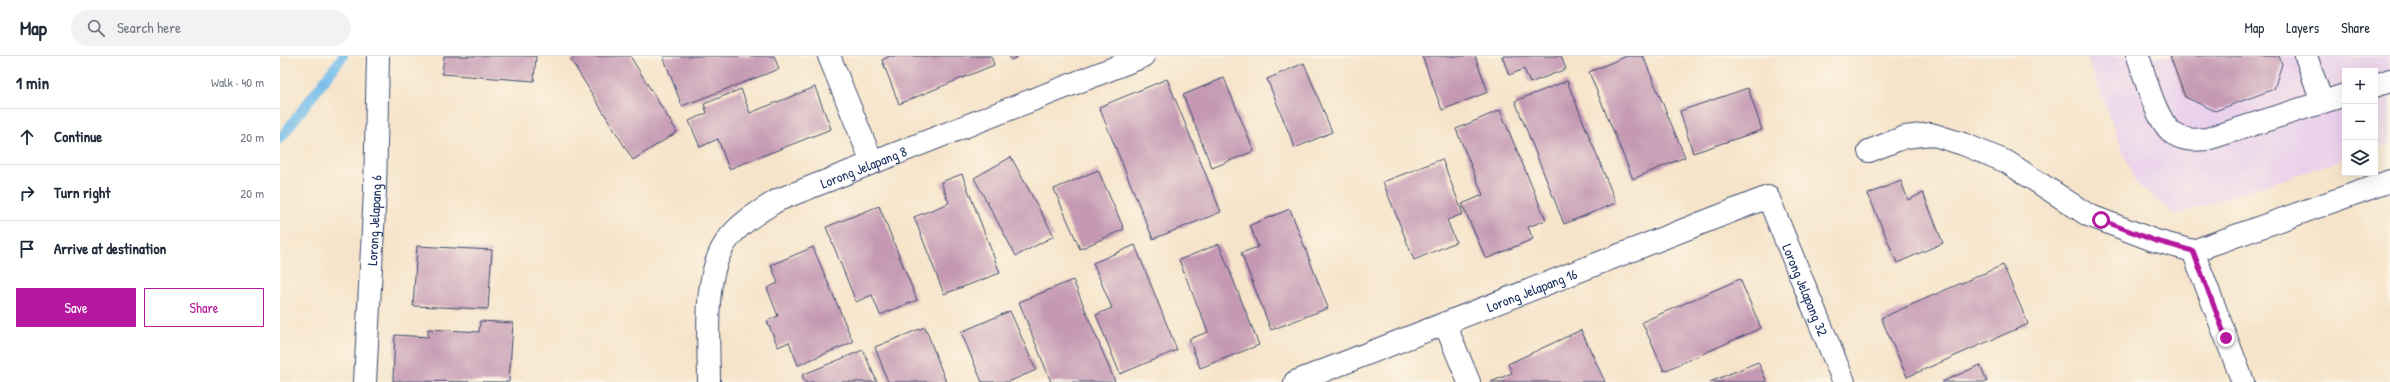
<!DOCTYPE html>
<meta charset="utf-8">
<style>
body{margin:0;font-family:"Patrick Hand",sans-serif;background:#f2f2f3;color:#1f2937}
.controls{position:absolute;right:12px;top:12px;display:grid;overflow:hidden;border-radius:0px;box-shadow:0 4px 16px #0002}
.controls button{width:36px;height:36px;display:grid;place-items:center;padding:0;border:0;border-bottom:1px solid #e0e1e3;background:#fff;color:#1f2937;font:20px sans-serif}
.stop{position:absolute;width:12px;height:12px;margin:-9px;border:3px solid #b5179e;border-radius:50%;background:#fff}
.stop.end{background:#b5179e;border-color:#fff;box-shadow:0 1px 4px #0008}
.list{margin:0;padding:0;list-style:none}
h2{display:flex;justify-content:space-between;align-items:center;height:52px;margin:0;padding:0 16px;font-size:17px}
h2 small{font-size:13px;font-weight:400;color:#747a83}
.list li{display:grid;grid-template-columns:26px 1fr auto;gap:12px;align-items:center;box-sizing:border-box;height:56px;padding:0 16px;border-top:1px solid #e0e1e3}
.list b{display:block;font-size:15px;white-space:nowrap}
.list em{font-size:13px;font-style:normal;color:#747a83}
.actions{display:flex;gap:8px;padding:12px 16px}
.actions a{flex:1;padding:9px 0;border:1px solid #b5179e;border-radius:0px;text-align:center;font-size:14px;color:#b5179e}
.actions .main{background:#b5179e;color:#fff}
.icon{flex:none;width:22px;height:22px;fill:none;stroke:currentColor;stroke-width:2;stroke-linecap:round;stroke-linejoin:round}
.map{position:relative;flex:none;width:2110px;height:326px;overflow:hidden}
header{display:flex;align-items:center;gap:24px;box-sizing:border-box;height:56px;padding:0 20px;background:#fff;border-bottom:1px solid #e0e1e3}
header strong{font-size:19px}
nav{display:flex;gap:22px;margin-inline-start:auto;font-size:14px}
.search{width:280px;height:36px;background:#f2f2f3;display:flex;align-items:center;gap:10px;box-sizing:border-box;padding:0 14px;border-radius:22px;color:#747a83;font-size:15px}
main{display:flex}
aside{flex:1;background:#fff}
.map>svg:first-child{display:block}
</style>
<header>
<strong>Map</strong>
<div class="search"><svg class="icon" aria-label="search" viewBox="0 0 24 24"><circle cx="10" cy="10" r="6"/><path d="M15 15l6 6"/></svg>Search here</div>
<nav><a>Map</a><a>Layers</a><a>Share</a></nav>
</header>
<main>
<aside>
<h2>1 min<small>Walk · 40 m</small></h2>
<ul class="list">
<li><svg class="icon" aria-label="ahead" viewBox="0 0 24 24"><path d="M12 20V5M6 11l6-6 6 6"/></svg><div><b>Continue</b></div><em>20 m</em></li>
<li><svg class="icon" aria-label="right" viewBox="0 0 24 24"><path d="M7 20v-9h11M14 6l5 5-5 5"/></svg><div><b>Turn right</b></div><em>20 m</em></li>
<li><svg class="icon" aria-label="arrive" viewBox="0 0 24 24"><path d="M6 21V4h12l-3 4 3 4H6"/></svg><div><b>Arrive at destination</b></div></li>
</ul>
<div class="actions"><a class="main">Save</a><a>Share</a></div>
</aside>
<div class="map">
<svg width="2110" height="326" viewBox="0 0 2110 326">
<rect width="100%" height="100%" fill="#fcf5e5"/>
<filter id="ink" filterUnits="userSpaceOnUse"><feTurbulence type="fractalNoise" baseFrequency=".025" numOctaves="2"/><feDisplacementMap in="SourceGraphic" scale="8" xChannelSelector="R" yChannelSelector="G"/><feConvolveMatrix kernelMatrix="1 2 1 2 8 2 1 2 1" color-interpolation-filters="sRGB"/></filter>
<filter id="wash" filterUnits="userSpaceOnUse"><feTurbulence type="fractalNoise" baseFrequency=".012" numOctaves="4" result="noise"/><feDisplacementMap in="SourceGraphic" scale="16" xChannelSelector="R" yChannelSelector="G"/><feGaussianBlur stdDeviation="0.9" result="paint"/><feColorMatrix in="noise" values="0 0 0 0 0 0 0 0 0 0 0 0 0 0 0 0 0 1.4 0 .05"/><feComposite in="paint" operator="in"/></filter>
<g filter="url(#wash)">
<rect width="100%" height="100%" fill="#f6e4ca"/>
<path fill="#ead1ec" d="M 1806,0 L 2110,0 L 2110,88 L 2095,93 L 2095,15 L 2065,15 L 2065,103 L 1895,159 L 1855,126 Z"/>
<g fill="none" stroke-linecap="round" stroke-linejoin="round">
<path stroke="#71bcea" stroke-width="10" d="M 0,83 L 63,0"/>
</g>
<g id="blocks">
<path fill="#c599b3" d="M 164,0 L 256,0 L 254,25 L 162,18 Z
M 297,0 L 350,0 L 397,76 L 353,104 L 291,4 Z
M 383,0 L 494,0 L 499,13 L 402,50 Z
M 610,0 L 711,0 L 714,9 L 619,48 L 602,4 Z
M 729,0 L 739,0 L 731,4 Z
M 1142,0 L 1195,0 L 1208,36 L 1162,54 Z
M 1222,0 L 1281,0 L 1286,13 L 1250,27 L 1244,13 L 1229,19 Z
M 1347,0 L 1363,0 L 1405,101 L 1353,123 L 1309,16 Z
M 1890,0 L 1999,0 L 2002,8 L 1994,33 L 1935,55 L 1905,41 Z
M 1024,7 L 1052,76 L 1015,92 L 987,23 Z
M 944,22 L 974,95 L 932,112 L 903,39 Z
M 887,23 L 941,156 L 873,183 L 819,51 Z
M 1287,25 L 1336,147 L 1284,168 L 1235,45 Z
M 535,31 L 551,73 L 449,113 L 438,83 L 420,91 L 409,65 L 427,57 L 424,48 L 461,33 L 470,57 Z
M 1468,32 L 1482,74 L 1413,97 L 1400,55 Z
M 1220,54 L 1266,164 L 1248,171 L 1253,183 L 1206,203 L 1182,148 L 1203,139 L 1176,73 Z
M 731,101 L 774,180 L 736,200 L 694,122 Z
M 1162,103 L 1183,158 L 1167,164 L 1176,186 L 1134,204 L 1103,126 Z
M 818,114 L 844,173 L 800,193 L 774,133 Z
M 682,118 L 720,217 L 664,238 L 634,161 L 669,147 L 661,126 Z
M 1621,125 L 1628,144 L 1643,137 L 1663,187 L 1617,207 L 1588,138 Z
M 599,150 L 637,244 L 600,259 L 592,239 L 576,246 L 546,171 Z
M 1010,153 L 1048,252 L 991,274 L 961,197 L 978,191 L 970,169 Z
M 939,188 L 979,289 L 920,312 L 909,283 L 928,276 L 899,204 Z
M 855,189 L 897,294 L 840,318 L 816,259 L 832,252 L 813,207 Z
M 137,190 L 212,194 L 208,253 L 133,250 Z
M 533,191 L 573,286 L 518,309 L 509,286 L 498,291 L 487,265 L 498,260 L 487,232 L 498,227 L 491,209 Z
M 1723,209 L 1748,268 L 1627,321 L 1601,262 Z
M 1460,223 L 1481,272 L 1384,315 L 1362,266 Z
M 793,224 L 835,326 L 771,326 L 739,246 Z
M 730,255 L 756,314 L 728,326 L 702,326 L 681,276 Z
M 200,265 L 233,267 L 229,326 L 113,325 L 115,279 L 148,281 L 148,273 L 199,276 Z
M 645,271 L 666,326 L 608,326 L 595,291 Z
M 1301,274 L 1325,326 L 1211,326 L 1232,317 L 1228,308 Z
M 583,294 L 597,326 L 525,326 L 522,319 Z
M 1478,306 L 1487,326 L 1430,326 Z
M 1700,309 L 1707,326 L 1662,326 Z"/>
</g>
</g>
<g filter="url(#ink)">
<use href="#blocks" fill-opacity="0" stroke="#3c4a6e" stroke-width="1"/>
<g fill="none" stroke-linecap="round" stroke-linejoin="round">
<defs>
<g id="minor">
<path d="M 549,0 L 592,106"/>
<path d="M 1858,0 C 1865,20 1876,66 1894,78 C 1904,85 1916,84 1927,83 L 2065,39"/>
<path d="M 2026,0 L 2042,46"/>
<path d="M 2095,30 L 2110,24"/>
<path d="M 1589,95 L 1625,81 L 1651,78 L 1683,88 L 1727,106 L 1808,159 L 1873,184 L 1913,195 L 2110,125"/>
<path d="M 1913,195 L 1963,326"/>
<path d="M 1165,268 L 1189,326"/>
<path id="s1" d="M 85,326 L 95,135 L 98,0"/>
<path id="s2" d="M 429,326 C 429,285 422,221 446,186 C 459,167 479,156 498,144 L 864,0"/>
<path id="s3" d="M 1015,326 L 1488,141 L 1564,326"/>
</g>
</defs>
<use href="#minor" stroke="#3c4a6e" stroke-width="24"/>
<use href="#minor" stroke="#fff" stroke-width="22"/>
</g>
</g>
<g fill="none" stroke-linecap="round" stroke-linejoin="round" filter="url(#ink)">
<path stroke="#b5179e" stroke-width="5" d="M 1821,164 L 1873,184 L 1913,195 L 1946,282"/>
</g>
<g text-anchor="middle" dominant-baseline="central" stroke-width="3" stroke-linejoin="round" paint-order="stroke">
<g font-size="14" fill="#1b2f5e" stroke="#fcf5e5">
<text stroke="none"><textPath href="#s2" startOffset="302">Lorong Jelapang 8</textPath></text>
<text stroke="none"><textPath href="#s1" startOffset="162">Lorong Jelapang 6</textPath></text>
<text stroke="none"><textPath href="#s3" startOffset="254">Lorong Jelapang 16</textPath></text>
<text stroke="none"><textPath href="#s3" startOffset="608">Lorong Jelapang 32</textPath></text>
</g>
</g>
</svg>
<div class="controls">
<button>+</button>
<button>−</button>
<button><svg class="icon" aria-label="layers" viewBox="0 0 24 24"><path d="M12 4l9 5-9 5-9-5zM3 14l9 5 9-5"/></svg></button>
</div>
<div class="stop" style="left:1821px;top:164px"></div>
<div class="stop end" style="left:1946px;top:282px"></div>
</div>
</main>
